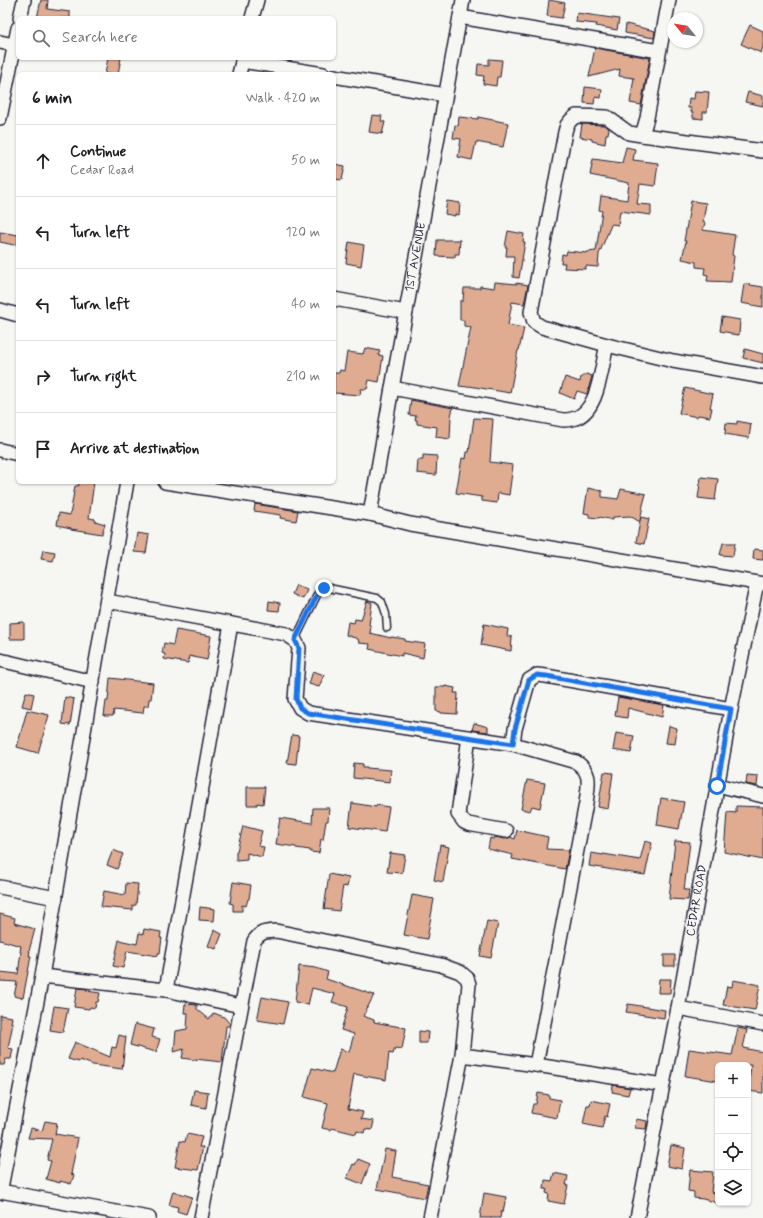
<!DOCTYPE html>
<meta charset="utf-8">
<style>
body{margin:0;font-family:Mynerve,sans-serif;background:#f6f6f6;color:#202124}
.controls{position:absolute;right:12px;bottom:12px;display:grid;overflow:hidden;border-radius:6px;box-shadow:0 1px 3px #0004}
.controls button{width:36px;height:36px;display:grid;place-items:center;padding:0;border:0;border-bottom:1px solid #e0e0e0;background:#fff;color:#202124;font:20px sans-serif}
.compass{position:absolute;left:667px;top:12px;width:36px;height:36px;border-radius:50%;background:#fff;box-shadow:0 1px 3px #0004;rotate:300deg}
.stop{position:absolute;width:12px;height:12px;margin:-9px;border:3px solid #1a73e8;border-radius:50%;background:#fff}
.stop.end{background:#1a73e8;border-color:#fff;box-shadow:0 1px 4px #0008}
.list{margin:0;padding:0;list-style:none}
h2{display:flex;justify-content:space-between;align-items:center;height:52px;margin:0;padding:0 16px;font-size:17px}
h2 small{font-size:13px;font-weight:400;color:#757577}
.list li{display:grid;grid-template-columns:26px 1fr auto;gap:12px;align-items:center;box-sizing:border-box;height:72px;padding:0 16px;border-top:1px solid #e0e0e0}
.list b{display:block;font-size:15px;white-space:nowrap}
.list p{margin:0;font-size:13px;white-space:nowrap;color:#757577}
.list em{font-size:13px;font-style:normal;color:#757577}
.icon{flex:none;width:22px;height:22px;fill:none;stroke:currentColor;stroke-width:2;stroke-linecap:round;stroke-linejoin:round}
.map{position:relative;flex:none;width:763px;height:1218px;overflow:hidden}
.search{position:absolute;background:#fff;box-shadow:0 1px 3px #0004;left:16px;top:16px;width:320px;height:44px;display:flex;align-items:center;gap:10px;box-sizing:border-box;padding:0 14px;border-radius:6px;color:#757577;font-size:15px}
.panel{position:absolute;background:#fff;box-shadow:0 1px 3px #0004;left:16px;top:72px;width:320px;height:412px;border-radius:6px}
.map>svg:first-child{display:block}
</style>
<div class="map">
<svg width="763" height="1218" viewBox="0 0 763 1218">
<rect width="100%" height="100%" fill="#f6f6f2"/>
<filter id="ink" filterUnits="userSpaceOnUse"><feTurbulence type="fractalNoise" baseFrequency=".025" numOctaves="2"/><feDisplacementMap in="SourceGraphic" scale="8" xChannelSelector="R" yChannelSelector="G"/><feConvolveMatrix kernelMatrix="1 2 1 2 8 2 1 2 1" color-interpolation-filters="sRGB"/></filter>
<g filter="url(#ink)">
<path fill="#dfac92" stroke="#22223b" d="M 41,0 L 48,0 L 47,9 L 70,12 L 70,18 L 37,18 Z
M 549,0 L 565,3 L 562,18 L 547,16 Z
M 577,13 L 619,19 L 617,30 L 596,26 L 597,24 L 576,22 Z
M 626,24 L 655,31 L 654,38 L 625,33 Z
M 750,25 L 763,31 L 763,47 L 761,53 L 741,44 Z
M 595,48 L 650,58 L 641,105 L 630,103 L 634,78 L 619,76 L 620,69 L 589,77 Z
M 108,58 L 121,58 L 118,74 L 105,74 Z
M 489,59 L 502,60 L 500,77 L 497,77 L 496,86 L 483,84 L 484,76 L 477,75 L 478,64 L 489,65 Z
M 585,87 L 602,89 L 601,98 L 595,97 L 594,104 L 584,103 Z
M 695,91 L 709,92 L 707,112 L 703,112 L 703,119 L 693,118 L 693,112 L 691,112 L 691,108 L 688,108 L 689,98 L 694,99 Z
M 748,92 L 763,96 L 763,106 L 745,102 Z
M 372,115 L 382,116 L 381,121 L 385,122 L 382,134 L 369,132 Z
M 459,117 L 478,119 L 478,117 L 508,123 L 503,147 L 476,142 L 472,160 L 458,157 L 461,139 L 453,138 L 455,125 L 458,126 Z
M 582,124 L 604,125 L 609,128 L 608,134 L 606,134 L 605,144 L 592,141 L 592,139 L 580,137 Z
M 626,147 L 635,149 L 633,160 L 658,163 L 655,186 L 640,184 L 637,204 L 651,205 L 651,215 L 620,211 L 618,225 L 612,224 L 611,225 L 599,254 L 598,267 L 586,266 L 585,269 L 564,268 L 565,263 L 561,263 L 562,254 L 566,255 L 567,251 L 587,253 L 587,252 L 596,251 L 602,211 L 599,210 L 601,196 L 627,200 L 629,183 L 590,175 L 593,159 L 622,163 Z
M 334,164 L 345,166 L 342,180 L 334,179 Z
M 447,201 L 460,203 L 459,215 L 455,214 L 455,216 L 445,214 Z
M 691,201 L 706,203 L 703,222 L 705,223 L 703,230 L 735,235 L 732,255 L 734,256 L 731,282 L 707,281 L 708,275 L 704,274 L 705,268 L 696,267 L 696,262 L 682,259 L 686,241 L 684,241 Z
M 508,231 L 524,234 L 523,242 L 525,242 L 519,278 L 513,277 L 514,256 L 506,256 L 507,247 L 505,247 Z
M 0,232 L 18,235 L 18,244 L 15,244 L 14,245 L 0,242 Z
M 437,240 L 460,240 L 459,254 L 455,254 L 455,257 L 436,256 Z
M 349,242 L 364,245 L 361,266 L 346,263 Z
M 495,282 L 517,284 L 517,283 L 528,285 L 524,304 L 512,302 L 508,325 L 524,328 L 519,350 L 518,350 L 510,393 L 469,386 L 468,387 L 459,386 L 471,327 L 464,326 L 464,320 L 460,320 L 460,301 L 463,301 L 464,288 L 480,288 L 480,286 L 494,288 Z
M 744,284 L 763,287 L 763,307 L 741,303 Z
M 722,317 L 740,320 L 739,335 L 731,334 L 731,333 L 720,331 Z
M 365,348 L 380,351 L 378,355 L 383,356 L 379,382 L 369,380 L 367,389 L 361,389 L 360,395 L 334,393 L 334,373 L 339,373 L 340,370 L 344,371 L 347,352 L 363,354 Z
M 745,349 L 763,354 L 763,363 L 743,358 Z
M 587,374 L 592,376 L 587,394 L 577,391 L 574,399 L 560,393 L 565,377 L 580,382 L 581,377 Z
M 685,388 L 713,394 L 710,408 L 712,408 L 710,417 L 698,415 L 697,417 L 679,413 Z
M 411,400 L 453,408 L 451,416 L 450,439 L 436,437 L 437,427 L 417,424 L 417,420 L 415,420 L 416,416 L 409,415 Z
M 474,418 L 493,419 L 490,462 L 513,465 L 509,495 L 498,493 L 497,503 L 482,501 L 482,497 L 456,493 L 462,458 L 466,459 L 467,452 L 469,452 Z
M 737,421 L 751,424 L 749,438 L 725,434 L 726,423 L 737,424 Z
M 423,455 L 437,456 L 436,475 L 417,473 L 418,460 L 423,460 Z
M 701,477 L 718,479 L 715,500 L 698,498 Z
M 79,482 L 94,482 L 89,518 L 95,519 L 95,521 L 105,524 L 102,534 L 71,529 L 71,528 L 57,525 L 59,513 L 70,515 L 75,486 L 78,486 Z
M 588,488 L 602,491 L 602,497 L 618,499 L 621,489 L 646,494 L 643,505 L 640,521 L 641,517 L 649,519 L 644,544 L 636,542 L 640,522 L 630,516 L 613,517 L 613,520 L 600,517 L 599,518 L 589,517 L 589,514 L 584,513 Z
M 255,504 L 298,511 L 296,521 L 280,518 L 281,515 L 254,511 Z
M 137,533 L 149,535 L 146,553 L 134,552 Z
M 723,543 L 735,543 L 733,556 L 720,555 Z
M 754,549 L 763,550 L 763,560 L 753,559 Z
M 43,550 L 55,552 L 53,561 L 41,559 Z
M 296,585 L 307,590 L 303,599 L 292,594 Z
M 269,601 L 280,603 L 279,611 L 268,610 Z
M 367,601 L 372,603 L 369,625 L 371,626 L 370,633 L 391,638 L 391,637 L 405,639 L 405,641 L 425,644 L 423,658 L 402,653 L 402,656 L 369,649 L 370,644 L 359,643 L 358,639 L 346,635 L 348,622 L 354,623 L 355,619 L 361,620 Z
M 24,622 L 24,639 L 10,639 L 10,623 Z
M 484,624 L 508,629 L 507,636 L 512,637 L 511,651 L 481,645 Z
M 176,630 L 211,636 L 207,660 L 189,656 L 188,663 L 164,659 L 165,654 L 162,653 L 164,643 L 173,645 Z
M 313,671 L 324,675 L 319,687 L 309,684 Z
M 110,678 L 153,683 L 151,699 L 149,699 L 148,706 L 144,706 L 143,713 L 114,710 L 113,716 L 104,716 L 106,701 L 108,701 Z
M 445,686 L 455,688 L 454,693 L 458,693 L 457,714 L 441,713 L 441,712 L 436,711 L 436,687 L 445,687 Z
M 26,692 L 34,694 L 31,708 L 22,706 Z
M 65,697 L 74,699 L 70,725 L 62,724 Z
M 618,697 L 664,705 L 662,717 L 628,708 L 627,718 L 615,716 Z
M 27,710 L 49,715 L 38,753 L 17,747 Z
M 474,723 L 488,727 L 488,732 L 472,730 Z
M 669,726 L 677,728 L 675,744 L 666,743 Z
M 616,733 L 634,736 L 631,753 L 613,750 Z
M 292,735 L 299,736 L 296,764 L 287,763 Z
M 354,763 L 363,764 L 363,767 L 367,767 L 367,768 L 391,770 L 390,782 L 353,778 Z
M 604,772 L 613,773 L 608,809 L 598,807 Z
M 747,775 L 758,776 L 757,786 L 746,784 Z
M 527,780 L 545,783 L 540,808 L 532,806 L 530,811 L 521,809 Z
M 247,787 L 265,787 L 263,804 L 257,803 L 257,805 L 247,805 Z
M 661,798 L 684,802 L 679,829 L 657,825 Z
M 352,803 L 376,807 L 376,805 L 389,807 L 385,832 L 349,827 Z
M 736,806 L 763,807 L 763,860 L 724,852 L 727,812 L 736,813 Z
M 313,808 L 329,808 L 328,821 L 326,821 L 323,840 L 321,839 L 319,853 L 310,852 L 310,850 L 296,848 L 296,847 L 276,844 L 280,818 L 312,823 Z
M 243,826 L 262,831 L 258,846 L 264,847 L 262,857 L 247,853 L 247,859 L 236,860 L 236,851 L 237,851 Z
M 517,830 L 548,837 L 546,849 L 569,850 L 565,869 L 512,859 L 513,855 L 488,849 L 490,838 L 494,839 L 494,837 L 505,839 L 510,837 L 515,839 Z
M 645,841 L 652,843 L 645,875 L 589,866 L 591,853 L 603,855 L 603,854 L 640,860 Z
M 675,841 L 690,842 L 684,890 L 689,890 L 688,900 L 669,899 Z
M 440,845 L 449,847 L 443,882 L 434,880 Z
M 113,850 L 123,854 L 117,869 L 107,865 Z
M 390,853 L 405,855 L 402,873 L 387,872 Z
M 329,874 L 349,878 L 347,887 L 343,886 L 339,911 L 324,909 Z
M 233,882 L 251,885 L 249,899 L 248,899 L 246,906 L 242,905 L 242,911 L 233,911 L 233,904 L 230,903 Z
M 126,883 L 138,884 L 136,905 L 133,905 L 133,910 L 101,907 L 104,891 L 125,895 Z
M 412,895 L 434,899 L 427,939 L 404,935 Z
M 200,907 L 215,909 L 214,921 L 199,920 Z
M 0,914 L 15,918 L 14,923 L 35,929 L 29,951 L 30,951 L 29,956 L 31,956 L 23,998 L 14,996 L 17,982 L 0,981 L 0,972 L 18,974 L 21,952 L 20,952 L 21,946 L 0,940 Z
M 487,921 L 498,923 L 491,958 L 480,956 Z
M 144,929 L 161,932 L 160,938 L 162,938 L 160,953 L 158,953 L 158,956 L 127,951 L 123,968 L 113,966 L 119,940 L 137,944 L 139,933 L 143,934 Z
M 214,930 L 222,934 L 216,949 L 208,946 Z
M 664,955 L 675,955 L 675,966 L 664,966 Z
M 299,966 L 316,968 L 328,972 L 326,979 L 374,995 L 363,1016 L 374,1020 L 374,1022 L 406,1028 L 402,1049 L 395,1048 L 393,1054 L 389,1053 L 386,1080 L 354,1074 L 348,1109 L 363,1112 L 361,1119 L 374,1121 L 372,1130 L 365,1129 L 364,1133 L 357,1131 L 356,1134 L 332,1128 L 331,1130 L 322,1128 L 328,1103 L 304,1097 L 312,1068 L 333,1073 L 340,1049 L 349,1052 L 354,1034 L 341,1030 L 348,1007 L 332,1002 L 335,994 L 312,988 L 308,1005 L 295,1002 Z
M 659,979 L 671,979 L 670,993 L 658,993 Z
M 733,980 L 760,985 L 755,1010 L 723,1005 L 727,986 L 732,987 Z
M 77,988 L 87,989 L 87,991 L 100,993 L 98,1002 L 96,1002 L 95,1008 L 90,1007 L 89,1009 L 74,1007 Z
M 262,997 L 288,1002 L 283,1024 L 257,1020 Z
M 185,1004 L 197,1005 L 197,1009 L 209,1019 L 214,1013 L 224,1017 L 230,1024 L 230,1026 L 226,1026 L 222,1062 L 195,1059 L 195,1060 L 182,1058 L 184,1049 L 174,1052 L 176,1031 L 187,1029 L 188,1013 L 184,1013 Z
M 628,1004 L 665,1010 L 664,1018 L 626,1012 Z
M 54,1006 L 68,1008 L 63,1032 L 50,1030 Z
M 0,1015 L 12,1017 L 11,1023 L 13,1023 L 8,1048 L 13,1049 L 11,1059 L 6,1059 L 4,1065 L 0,1065 Z
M 135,1024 L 154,1029 L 152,1037 L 160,1039 L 156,1052 L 130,1045 Z
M 738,1028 L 747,1030 L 743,1048 L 763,1052 L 763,1093 L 748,1091 L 751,1065 L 718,1065 L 718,1081 L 685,1076 L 689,1049 L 732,1055 Z
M 419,1031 L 428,1032 L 427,1043 L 419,1043 Z
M 119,1035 L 126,1037 L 122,1069 L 93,1065 L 80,1060 L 79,1062 L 68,1059 L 75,1042 L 110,1057 L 112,1047 L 116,1048 Z
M 613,1085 L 630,1088 L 628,1095 L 612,1092 Z
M 194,1090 L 208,1092 L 206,1108 L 191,1105 Z
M 538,1093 L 549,1095 L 549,1098 L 560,1100 L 557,1118 L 531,1113 L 533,1104 L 536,1104 Z
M 591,1100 L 610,1104 L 607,1117 L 605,1116 L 602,1128 L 583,1124 L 587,1105 L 590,1105 Z
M 636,1119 L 647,1121 L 646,1129 L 635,1128 Z
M 45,1121 L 57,1123 L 55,1134 L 78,1138 L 71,1174 L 74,1175 L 71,1184 L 60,1181 L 60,1183 L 46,1179 L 51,1161 L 47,1160 L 52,1139 L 28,1138 L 31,1128 L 42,1131 Z
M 187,1134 L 202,1137 L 199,1147 L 203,1147 L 198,1170 L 175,1167 L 180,1141 L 185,1142 Z
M 671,1145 L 685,1148 L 682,1169 L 667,1166 Z
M 385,1149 L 396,1151 L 392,1177 L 428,1184 L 425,1198 L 377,1189 Z
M 358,1159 L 370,1164 L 362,1184 L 347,1178 L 353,1164 L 355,1165 Z
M 690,1170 L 713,1172 L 711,1192 L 718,1194 L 718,1203 L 703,1199 L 694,1198 L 694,1192 L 688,1191 Z
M 554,1173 L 568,1176 L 566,1185 L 568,1185 L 564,1204 L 548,1201 L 549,1194 L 546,1193 L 547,1189 L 544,1189 L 545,1180 L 552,1181 Z
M 173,1191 L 192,1197 L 186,1214 L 177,1211 L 178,1207 L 169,1205 Z
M 484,1193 L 506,1197 L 503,1212 L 501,1212 L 500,1218 L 480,1218 Z"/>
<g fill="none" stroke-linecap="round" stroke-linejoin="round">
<defs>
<path id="service" d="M 295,640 L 319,591 L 324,588 L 329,588 L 377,598 L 382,602 L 386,614 L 387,628"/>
<g id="minor">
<path d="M 460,17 L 659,51"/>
<path d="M 20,18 L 24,0"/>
<path d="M 252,18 L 257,0"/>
<path d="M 0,42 L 14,45"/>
<path d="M 242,61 L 323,74"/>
<path d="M 239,74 L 243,58"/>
<path d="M 334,76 L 445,95"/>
<path d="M 0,118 L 18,28"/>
<path d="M 642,135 L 763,151"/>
<path d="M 334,299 L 406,312"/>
<path d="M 0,310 L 18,315"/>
<path d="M 607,345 L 673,361 L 763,377"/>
<path d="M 392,388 L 563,420 C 566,420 569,420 572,419 C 599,414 601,367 607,345 L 542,327 L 534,322 L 531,312 L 565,132 L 567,125 L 571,120 L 576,116 L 607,117 L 629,133 L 642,135 L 647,118 L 669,0"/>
<path d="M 0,450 L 18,454"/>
<path d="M 165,482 L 370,514 L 410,524 L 763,584"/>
<path id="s1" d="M 370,514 L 392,388 L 463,0"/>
<path d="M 107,601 L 286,634 L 295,640 L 299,648 L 295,699 L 300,708 L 308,713 L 513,744 L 515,729 L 529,680 L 537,675 L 546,676 L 731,709"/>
<path d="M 0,660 L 93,682"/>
<path d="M 469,737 L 458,814 L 464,822 L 468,824 L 506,831"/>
<path d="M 513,744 L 576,762 C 593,773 588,785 586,803 L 536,1065"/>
<path d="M 717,785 L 763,796"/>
<path d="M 0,887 L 56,898"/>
<path d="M 42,976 L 156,989 L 166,990 L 231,624"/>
<path d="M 166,990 L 241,1006"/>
<path d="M 678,1008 L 763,1024"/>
<path d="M 462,1055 L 536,1065 L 663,1085"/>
<path d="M 0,1191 L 149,1218"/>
<path d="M 0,1193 L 42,976 L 127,482"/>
<path d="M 201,1218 L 254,941 C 261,931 265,932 276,931 L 441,965 L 460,972 L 467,978 L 469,984 L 462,1055 L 430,1218"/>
<path id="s2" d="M 637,1218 L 678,1008 L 731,709 L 757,583"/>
</g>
</defs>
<use href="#service" stroke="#22223b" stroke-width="9"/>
<use href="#minor" stroke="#22223b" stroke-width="16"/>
<use href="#service" stroke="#f6f6f2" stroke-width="6"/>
<use href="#minor" stroke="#f6f6f2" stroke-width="13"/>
</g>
</g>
<g fill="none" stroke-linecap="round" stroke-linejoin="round" filter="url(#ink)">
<path stroke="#1a73e8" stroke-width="5" d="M 324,588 L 319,591 L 295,640 L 299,648 L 296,699 L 300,708 L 308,713 L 513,744 L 515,729 L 529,680 L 537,675 L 546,676 L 731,709 L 717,786"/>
</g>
<g text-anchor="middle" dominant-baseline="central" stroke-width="3" stroke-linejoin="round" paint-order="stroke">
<g font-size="12" fill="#22223b" stroke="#f6f6f2">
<text stroke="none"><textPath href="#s1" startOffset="261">1ST AVENUE</textPath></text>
<text stroke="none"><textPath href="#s2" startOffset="323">CEDAR ROAD</textPath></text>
</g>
</g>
</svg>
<div class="controls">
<button>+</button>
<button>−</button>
<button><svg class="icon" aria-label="locate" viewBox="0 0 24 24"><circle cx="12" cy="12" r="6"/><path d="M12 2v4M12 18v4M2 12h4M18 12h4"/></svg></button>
<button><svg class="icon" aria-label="layers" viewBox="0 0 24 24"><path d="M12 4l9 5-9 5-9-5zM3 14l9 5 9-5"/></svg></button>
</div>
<svg class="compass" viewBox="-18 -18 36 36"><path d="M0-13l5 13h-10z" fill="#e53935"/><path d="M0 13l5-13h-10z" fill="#757577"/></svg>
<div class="stop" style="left:717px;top:786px"></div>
<div class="stop end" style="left:324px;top:588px"></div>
<div class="search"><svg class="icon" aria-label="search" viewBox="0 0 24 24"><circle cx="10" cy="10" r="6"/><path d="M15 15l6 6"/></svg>Search here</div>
<section class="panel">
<h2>6 min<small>Walk · 420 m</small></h2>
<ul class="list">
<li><svg class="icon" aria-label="ahead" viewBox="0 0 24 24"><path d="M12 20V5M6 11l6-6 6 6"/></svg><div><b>Continue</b><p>Cedar Road</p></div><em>50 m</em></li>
<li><svg class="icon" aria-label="left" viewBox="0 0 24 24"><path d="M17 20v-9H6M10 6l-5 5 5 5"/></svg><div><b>Turn left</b></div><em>120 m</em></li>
<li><svg class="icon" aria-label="left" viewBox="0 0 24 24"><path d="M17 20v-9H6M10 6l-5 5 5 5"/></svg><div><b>Turn left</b></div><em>40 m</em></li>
<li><svg class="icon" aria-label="right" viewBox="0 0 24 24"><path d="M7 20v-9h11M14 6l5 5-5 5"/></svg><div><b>Turn right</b></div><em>210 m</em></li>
<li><svg class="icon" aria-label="arrive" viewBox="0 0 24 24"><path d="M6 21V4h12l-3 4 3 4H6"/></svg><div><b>Arrive at destination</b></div></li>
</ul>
</section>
</div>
